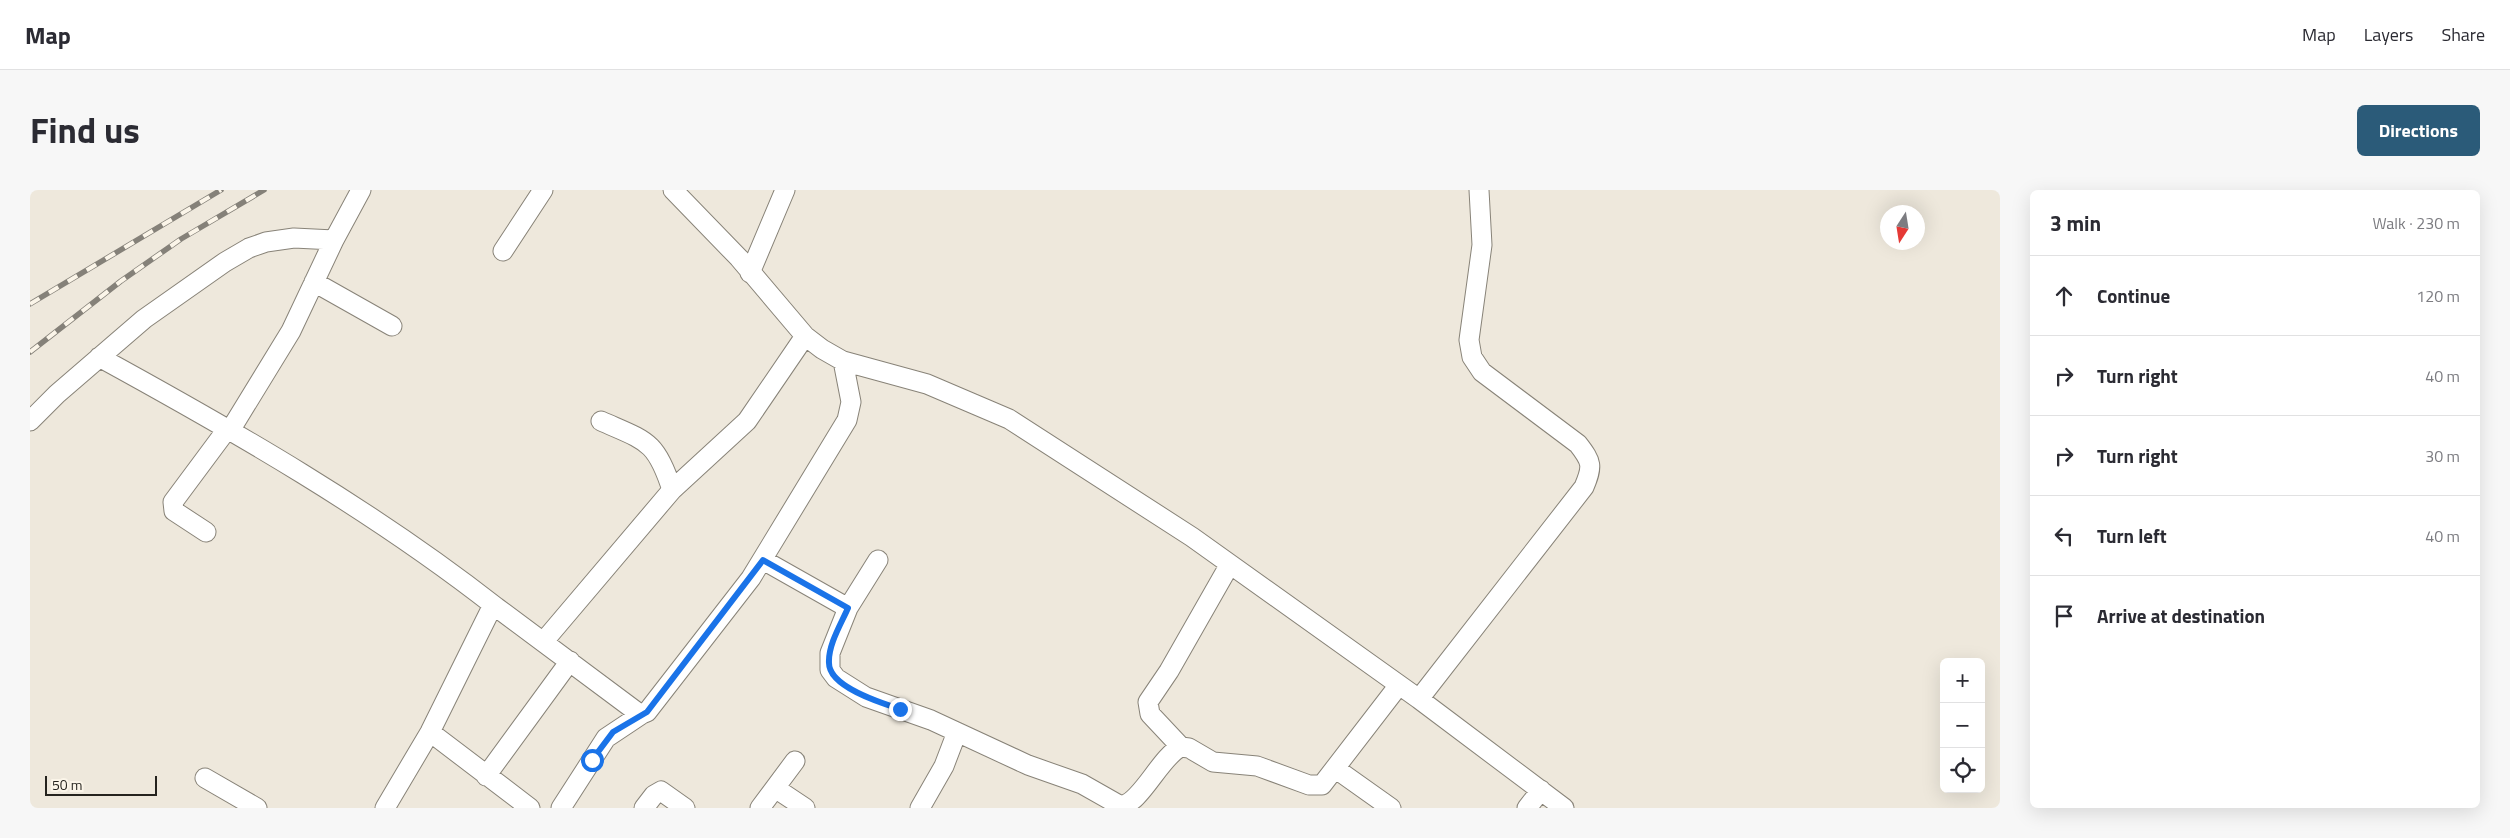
<!DOCTYPE html>
<meta charset="utf-8">
<style>
body{margin:0;font-family:"Titillium Web",sans-serif;background:#f7f7f7;color:#2b2b33}
.controls{position:absolute;right:15px;bottom:15px;display:grid;overflow:hidden;border-radius:8px;box-shadow:0 5px 20px #0002}
.controls button{width:45px;height:45px;display:grid;place-items:center;padding:0;border:0;border-bottom:1px solid #e1e1e2;background:#fff;color:#2b2b33;font:25px sans-serif}
.compass{position:absolute;left:1850px;top:15px;width:45px;height:45px;border-radius:50%;background:#fff;box-shadow:0 5px 20px #0002;rotate:192deg}
.scale{position:absolute;left:15px;bottom:12px;width:112px;box-sizing:border-box;padding-left:5px;border:2px solid #25231e;border-top:0;font-size:14px;line-height:18px;white-space:nowrap;color:#25231e;-webkit-text-stroke:4px #fbf5e9;paint-order:stroke}
.stop{position:absolute;width:15px;height:15px;margin:-11px;border:4px solid #1a73e8;border-radius:50%;background:#fff}
.stop.end{background:#1a73e8;border-color:#fff;box-shadow:0 1px 5px #0008}
.list{margin:0;padding:0;list-style:none}
h2{display:flex;justify-content:space-between;align-items:center;height:65px;margin:0;padding:0 20px;font-size:21px}
h2 small{font-size:16px;font-weight:400;color:#7c7c81}
.list li{display:grid;grid-template-columns:32px 1fr auto;gap:15px;align-items:center;box-sizing:border-box;height:80px;padding:0 20px;border-top:1px solid #e1e1e2}
.list b{display:block;font-size:19px;white-space:nowrap}
.list em{font-size:16px;font-style:normal;color:#7c7c81}
.icon{flex:none;width:28px;height:28px;fill:none;stroke:currentColor;stroke-width:2;stroke-linecap:round;stroke-linejoin:round}
.map{position:relative;flex:none;width:1970px;height:618px;overflow:hidden;border-radius:8px}
header{display:flex;align-items:center;gap:30px;box-sizing:border-box;height:70px;padding:0 25px;background:#fff;border-bottom:1px solid #e1e1e2}
header strong{font-size:24px}
nav{display:flex;gap:28px;margin-inline-start:auto;font-size:18px}
.intro{display:flex;align-items:center;justify-content:space-between;box-sizing:border-box;height:120px;padding:0 30px}
h1{margin:0;font-size:35px}
.button{padding:12px 22px;border-radius:8px;background:#2b5b79;color:#fff;font-size:18px;font-weight:700}
main{display:flex;gap:30px;padding:0 30px}
aside{flex:1;background:#fff;border-radius:8px;box-shadow:0 5px 20px #0002}
.map>svg:first-child{display:block}
</style>
<header>
<strong>Map</strong>
<nav><a>Map</a><a>Layers</a><a>Share</a></nav>
</header>
<div class="intro"><h1>Find us</h1><a class="button">Directions</a></div>
<main>
<div class="map">
<svg width="1970" height="618" viewBox="0 0 1970 618">
<rect width="100%" height="100%" fill="#eee8dc"/>
<g fill="none" stroke-linecap="round" stroke-linejoin="round">
<defs>
<path id="minor" d="M 643,0 L 709,68 L 775,146 L 792,159 L 813,171 L 897,194 L 979,229 L 1162,347 L 1389,509 L 1534,618
M 473,61 L 513,0
M 720,83 L 755,0
M 284,92 L 362,136
M 69,167 C 206,242 342,320 466,417
M 0,231 L 27,204 L 114,129 L 195,72 L 219,58 L 236,52 L 264,48 L 304,50 L 331,0
M 571,231 C 616,251 626,250 642,300
M 201,239 L 261,141 L 304,50
M 176,342 L 144,321 L 143,312 L 198,238
M 733,370 L 818,418
M 848,370 L 818,418 L 800,463 L 800,480 L 806,488 L 836,507 L 901,530 L 998,575 L 1052,594 L 1089,615 C 1109,618 1130,566 1151,557 L 1159,558 L 1183,572 L 1227,576 L 1279,595 L 1292,595 L 1369,495
M 514,451 L 642,300 L 717,231 L 775,146
M 1389,509 L 1554,297 C 1563,276 1562,272 1548,254 L 1452,182 L 1442,167 L 1439,150 L 1452,55 L 1449,0
M 400,542 L 500,618
M 1151,557 L 1120,524 L 1118,512 L 1139,481 L 1200,374
M 1306,579 L 1361,618
M 456,586 L 540,471
M 175,588 L 227,618
M 745,598 L 775,618
M 355,618 L 400,542 L 460,421 L 466,417 L 607,522 L 612,524 L 617,522 L 721,388 L 817,230 L 821,212 L 813,171
M 531,618 L 576,548 L 612,524
M 614,618 L 624,605 L 631,601 L 655,618
M 730,618 L 765,571
M 890,618 L 914,576 L 927,542
M 1497,618 L 1511,600"/>
</defs>
<use href="#minor" stroke="#888378" stroke-width="21"/>
<use href="#minor" stroke="#fff" stroke-width="19"/>
<defs>
<path id="rail" d="M 0,114 L 191,0
M 0,162 L 91,91 L 151,49 L 234,0"/>
</defs>
<use href="#rail" stroke="#858179" stroke-width="5.5"/>
<use href="#rail" stroke="#fbf5e9" stroke-width="4" stroke-dasharray="11" stroke-linecap="butt"/>
</g>
<g fill="none" stroke-linecap="round" stroke-linejoin="round">
<path stroke="#1a73e8" stroke-width="6" d="M 562,570 L 583,542 L 617,522 L 733,370 L 818,418 C 811,434 798,455 799,473 C 799,497 851,513 870,519"/>
</g>
</svg>
<div class="controls">
<button>+</button>
<button>−</button>
<button><svg class="icon" aria-label="locate" viewBox="0 0 24 24"><circle cx="12" cy="12" r="6"/><path d="M12 2v4M12 18v4M2 12h4M18 12h4"/></svg></button>
</div>
<svg class="compass" viewBox="-18 -18 36 36"><path d="M0-13l5 13h-10z" fill="#e53935"/><path d="M0 13l5-13h-10z" fill="#7c7c81"/></svg>
<div class="scale">50 m</div>
<div class="stop" style="left:562px;top:570px"></div>
<div class="stop end" style="left:870px;top:519px"></div>
</div>
<aside>
<h2>3 min<small>Walk · 230 m</small></h2>
<ul class="list">
<li><svg class="icon" aria-label="ahead" viewBox="0 0 24 24"><path d="M12 20V5M6 11l6-6 6 6"/></svg><div><b>Continue</b></div><em>120 m</em></li>
<li><svg class="icon" aria-label="right" viewBox="0 0 24 24"><path d="M7 20v-9h11M14 6l5 5-5 5"/></svg><div><b>Turn right</b></div><em>40 m</em></li>
<li><svg class="icon" aria-label="right" viewBox="0 0 24 24"><path d="M7 20v-9h11M14 6l5 5-5 5"/></svg><div><b>Turn right</b></div><em>30 m</em></li>
<li><svg class="icon" aria-label="left" viewBox="0 0 24 24"><path d="M17 20v-9H6M10 6l-5 5 5 5"/></svg><div><b>Turn left</b></div><em>40 m</em></li>
<li><svg class="icon" aria-label="arrive" viewBox="0 0 24 24"><path d="M6 21V4h12l-3 4 3 4H6"/></svg><div><b>Arrive at destination</b></div></li>
</ul>
</aside>
</main>
